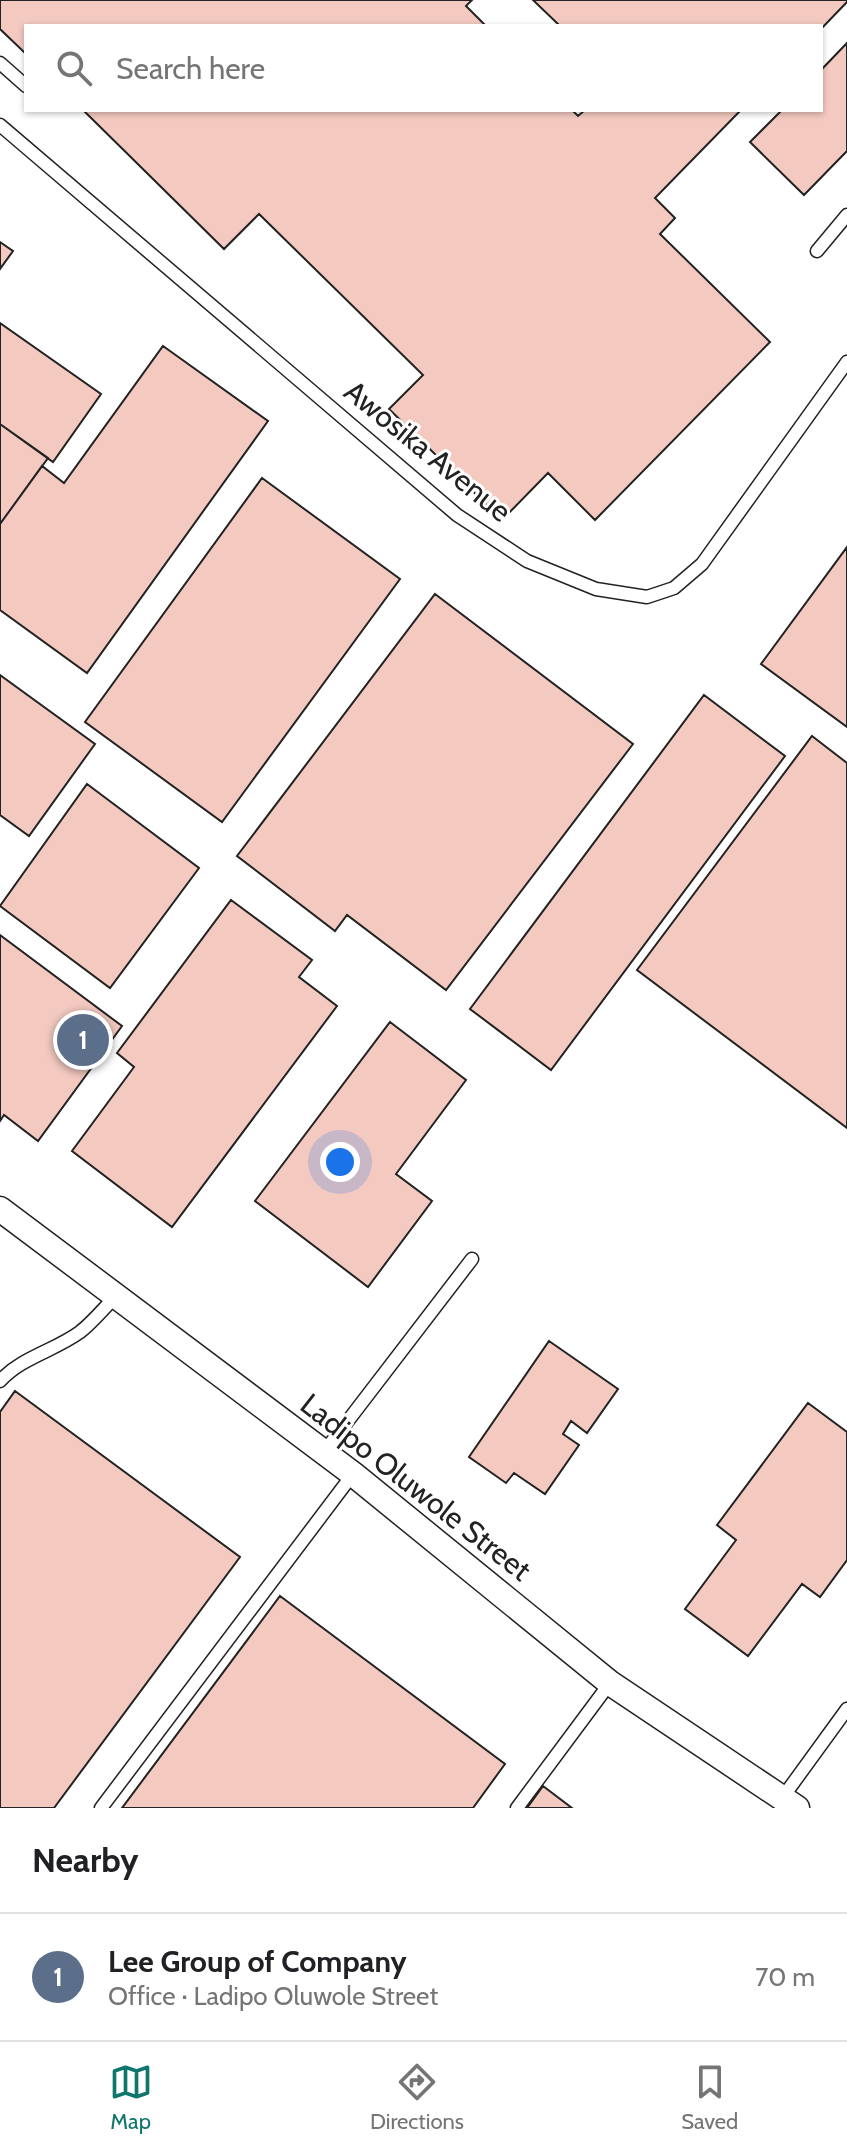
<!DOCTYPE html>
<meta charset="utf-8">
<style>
body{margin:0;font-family:Cabin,sans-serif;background:#f6f6f6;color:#202124}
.you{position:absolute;left:340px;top:1162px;width:28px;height:28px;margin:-20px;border:6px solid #fff;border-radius:50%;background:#1a73e8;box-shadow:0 0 0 12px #1a73e833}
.badge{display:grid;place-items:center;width:52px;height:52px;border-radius:50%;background:#0f766e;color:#fff;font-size:26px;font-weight:700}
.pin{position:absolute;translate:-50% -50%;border:4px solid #fff;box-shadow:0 2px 8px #0006}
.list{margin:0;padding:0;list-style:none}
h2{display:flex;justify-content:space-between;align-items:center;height:104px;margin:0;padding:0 32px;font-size:34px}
h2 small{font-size:26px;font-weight:400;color:#757577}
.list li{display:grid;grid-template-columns:52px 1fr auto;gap:24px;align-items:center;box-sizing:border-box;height:128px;padding:0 32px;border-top:2px solid #e0e0e0}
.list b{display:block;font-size:30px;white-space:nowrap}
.list p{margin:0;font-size:26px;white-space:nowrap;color:#757577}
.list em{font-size:26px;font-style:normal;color:#757577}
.icon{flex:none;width:44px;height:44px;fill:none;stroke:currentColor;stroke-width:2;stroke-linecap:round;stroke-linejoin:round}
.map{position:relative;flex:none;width:847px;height:1808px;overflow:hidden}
.search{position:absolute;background:#fff;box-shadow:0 2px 6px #0004;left:24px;right:24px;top:24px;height:88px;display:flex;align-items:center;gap:20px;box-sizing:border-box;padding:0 28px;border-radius:0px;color:#757577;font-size:30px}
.sheet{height:232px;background:#fff}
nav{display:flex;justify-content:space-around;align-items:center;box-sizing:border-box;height:112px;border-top:2px solid #e0e0e0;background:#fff;font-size:22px;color:#757577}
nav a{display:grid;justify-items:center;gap:4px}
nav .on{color:#0f766e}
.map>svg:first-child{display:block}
</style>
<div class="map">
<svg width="847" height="1808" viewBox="0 0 847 1808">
<rect width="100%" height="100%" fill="#fff"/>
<path fill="#f3c9c0" stroke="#222" stroke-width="2" d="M 0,0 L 472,0 L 466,6 L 486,26 L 26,26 L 26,54 L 0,29 Z
M 533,0 L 847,0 L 847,2 L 821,29 L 560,26 Z
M 847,43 L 847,151 L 804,195 L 750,142 L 782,110 L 821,110 L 821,70 Z
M 83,110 L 572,110 L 578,116 L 585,110 L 741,110 L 655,198 L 675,218 L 660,234 L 770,342 L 595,520 L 548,473 L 502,520 L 389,409 L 423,375 L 259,214 L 224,249 Z
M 0,242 L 13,251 L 0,269 Z
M 0,323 L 101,394 L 53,462 L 0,424 Z
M 163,346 L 268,421 L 87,673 L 0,610 L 0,524 L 42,466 L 64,483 Z
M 0,424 L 48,458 L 0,524 Z
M 262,478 L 400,579 L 222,822 L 85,722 Z
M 847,547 L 847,727 L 761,664 Z
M 435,594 L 633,744 L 446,990 L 347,915 L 335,931 L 237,856 Z
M 0,675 L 95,744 L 29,836 L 0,815 Z
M 704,695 L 785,756 L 551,1070 L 470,1009 Z
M 812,736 L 847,763 L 847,1128 L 637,970 Z
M 87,784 L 199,868 L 110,988 L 0,906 Z
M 231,900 L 312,960 L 299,977 L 337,1006 L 172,1227 L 72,1151 L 134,1067 L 117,1053 Z
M 0,935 L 122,1026 L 38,1141 L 4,1115 L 0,1121 Z
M 390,1022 L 466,1080 L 396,1174 L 432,1201 L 368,1287 L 255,1201 Z
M 549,1341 L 618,1389 L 587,1433 L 571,1421 L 563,1434 L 579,1445 L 545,1494 L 514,1473 L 506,1483 L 469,1457 Z
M 15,1391 L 240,1557 L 54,1808 L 0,1808 L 0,1412 Z
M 808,1403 L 847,1432 L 847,1560 L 820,1597 L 802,1584 L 748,1656 L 685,1609 L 736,1540 L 717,1525 Z
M 280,1596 L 505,1764 L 473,1808 L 122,1808 Z
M 543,1786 L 572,1808 L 527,1808 Z"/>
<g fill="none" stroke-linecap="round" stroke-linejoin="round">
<defs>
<path id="lane" d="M 0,63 L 26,86
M 0,125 L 457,515 L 527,561 L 596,589 L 647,597 L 674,588 L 702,564 L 847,362
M 817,251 L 847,215
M 0,1381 C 22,1357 54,1351 80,1332 C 93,1322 104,1308 116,1296
M 324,1452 L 472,1259
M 783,1797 L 847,1709
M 101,1808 L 353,1474
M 517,1808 L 610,1683"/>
<path id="street" d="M 0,1209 L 353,1474 L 610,1683 L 797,1808"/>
</defs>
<use href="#lane" stroke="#222" stroke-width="15"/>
<use href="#street" stroke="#222" stroke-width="27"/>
<use href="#lane" stroke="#fff" stroke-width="12"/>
<use href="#street" stroke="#fff" stroke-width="24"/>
</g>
<g text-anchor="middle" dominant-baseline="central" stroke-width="6" stroke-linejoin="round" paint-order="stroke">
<g font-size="30" fill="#222" stroke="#fff">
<text transform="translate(428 451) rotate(39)">Awosika Avenue</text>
<text transform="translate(416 1487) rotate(38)">Ladipo Oluwole Street</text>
</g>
</g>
</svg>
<div class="you"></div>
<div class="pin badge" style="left:83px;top:1040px;background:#5c6f8a">1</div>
<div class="search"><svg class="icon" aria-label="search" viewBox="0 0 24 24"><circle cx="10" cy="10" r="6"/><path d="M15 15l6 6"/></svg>Search here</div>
</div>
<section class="sheet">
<h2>Nearby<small></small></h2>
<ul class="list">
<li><span class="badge" style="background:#5c6f8a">1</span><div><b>Lee Group of Company</b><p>Office · Ladipo Oluwole Street</p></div><em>70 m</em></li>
</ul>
</section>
<nav>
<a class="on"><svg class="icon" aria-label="map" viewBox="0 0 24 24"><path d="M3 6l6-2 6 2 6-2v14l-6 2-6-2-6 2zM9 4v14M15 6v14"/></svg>Map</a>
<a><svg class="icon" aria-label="directions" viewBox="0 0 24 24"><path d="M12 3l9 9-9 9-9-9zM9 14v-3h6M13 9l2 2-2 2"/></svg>Directions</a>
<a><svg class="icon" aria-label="saved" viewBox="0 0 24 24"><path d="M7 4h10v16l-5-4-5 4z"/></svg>Saved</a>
</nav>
